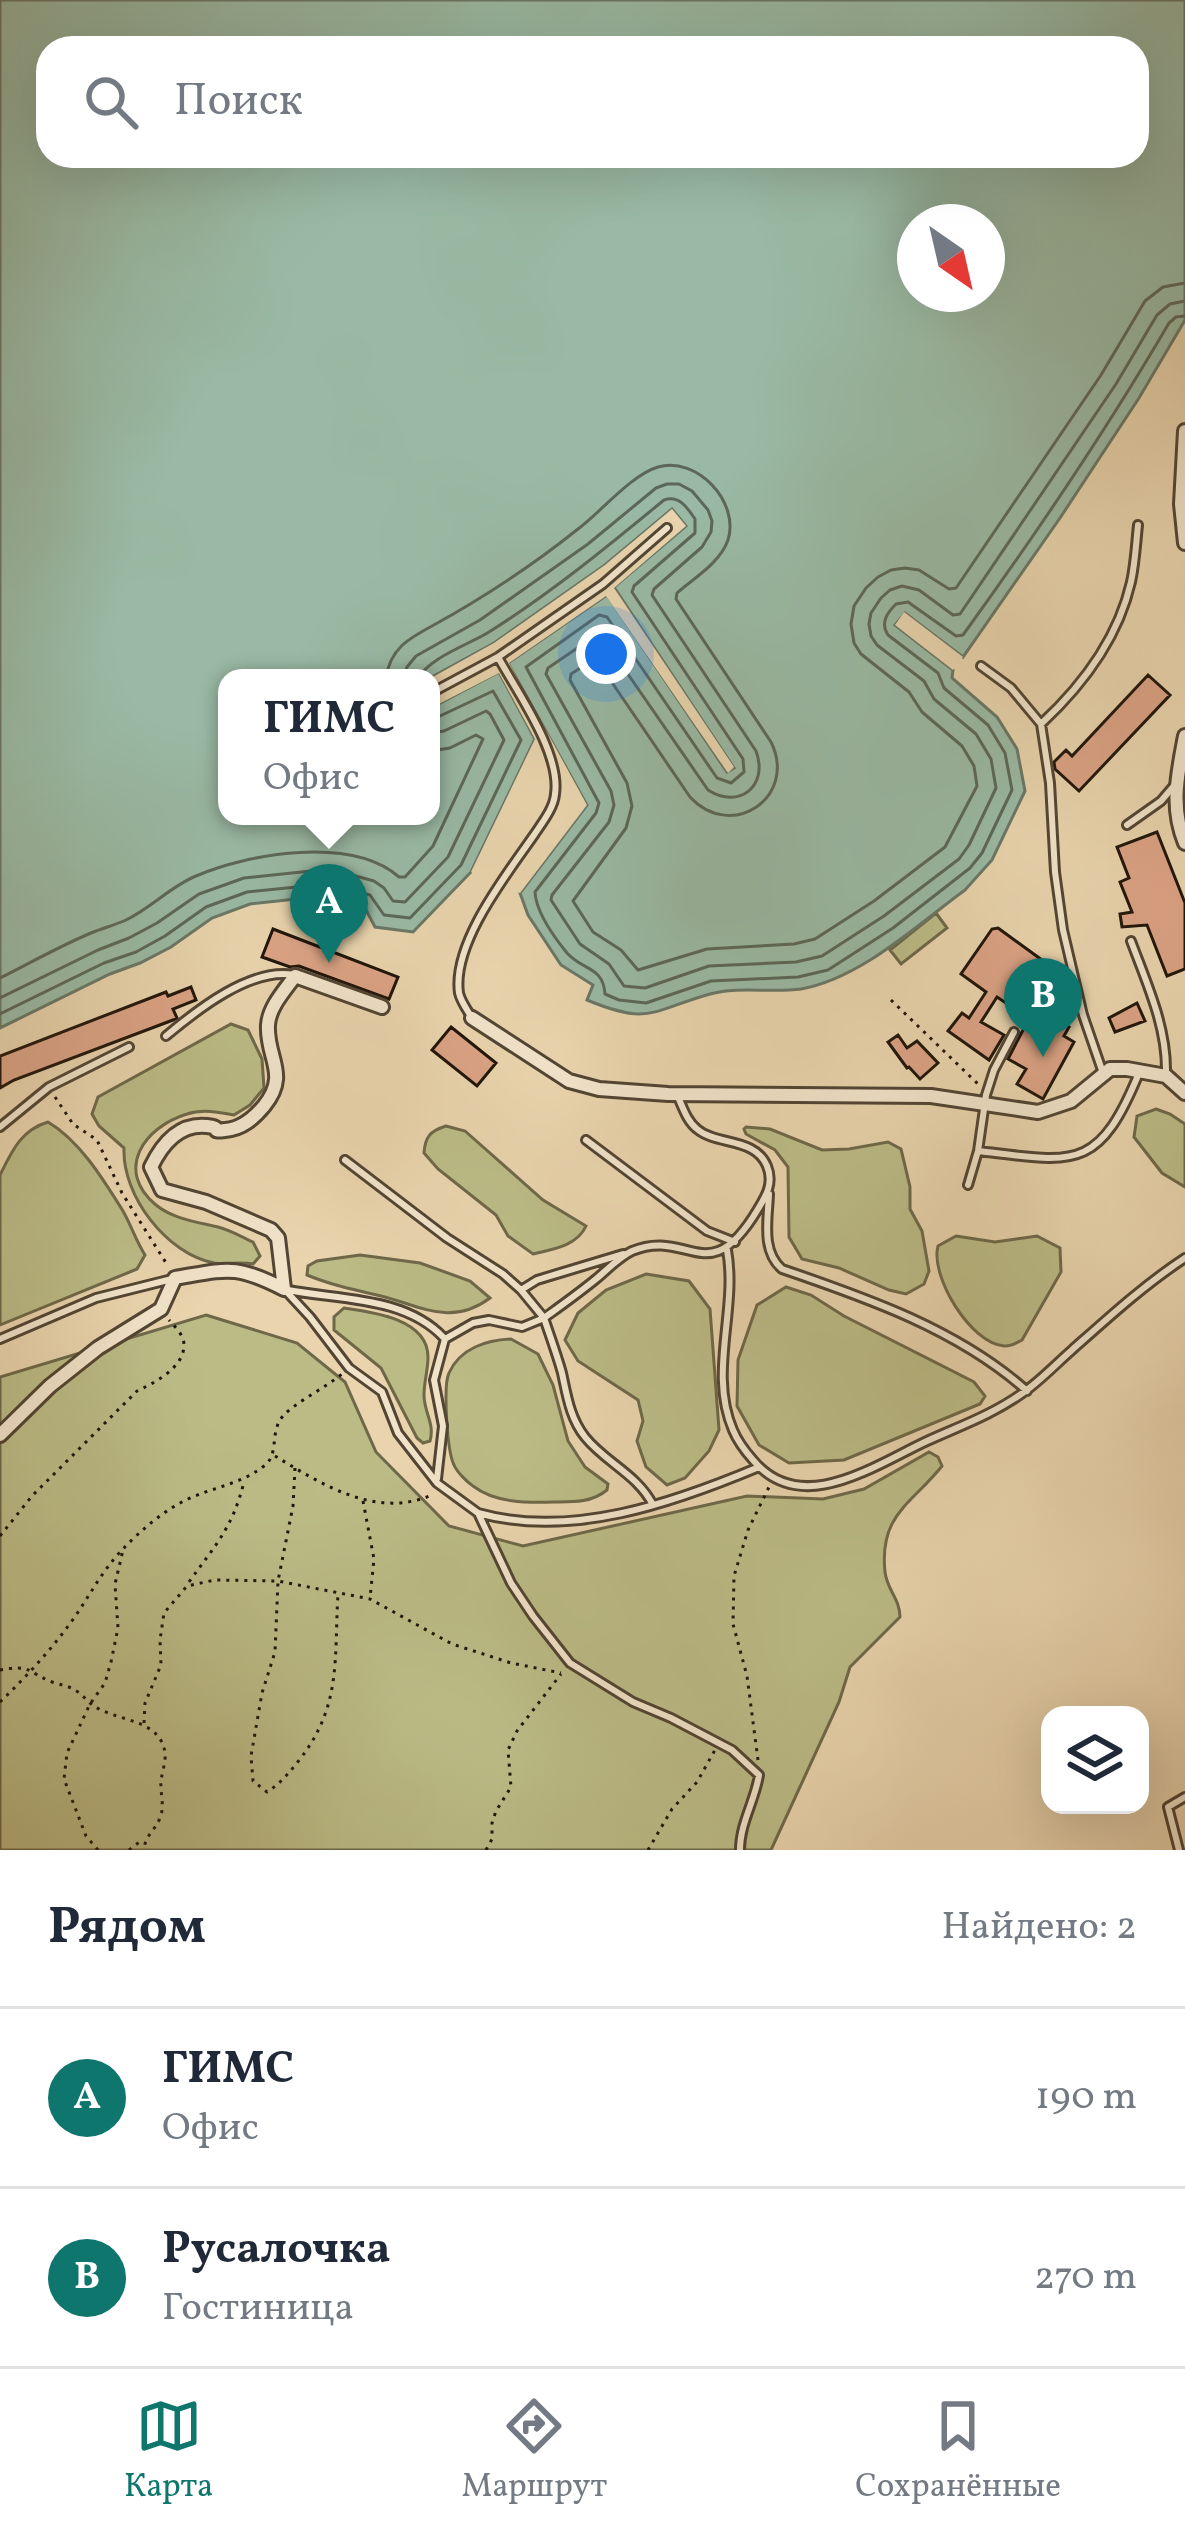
<!DOCTYPE html>
<html lang="ru">
<meta charset="utf-8">
<style>
body{margin:0;font-family:Vollkorn,serif;background:#f6f6f7;color:#1f2937}
.controls{position:absolute;right:36px;bottom:36px;display:grid;overflow:hidden;border-radius:24px;box-shadow:0 12px 48px #0002}
.controls button{width:108px;height:108px;display:grid;place-items:center;padding:0;border:0;border-bottom:3px solid #e0e1e3;background:#fff;color:#1f2937;font:60px sans-serif}
.compass{position:absolute;left:897px;top:204px;width:108px;height:108px;border-radius:50%;background:#fff;box-shadow:0 12px 48px #0002;rotate:146deg}
.you{position:absolute;left:606px;top:654px;width:42px;height:42px;margin:-30px;border:9px solid #fff;border-radius:50%;background:#1a73e8;box-shadow:0 0 0 18px #1a73e833}
.badge{display:grid;place-items:center;width:78px;height:78px;border-radius:50%;background:#0f766e;color:#fff;font-size:39px;font-weight:700}
.pin{position:absolute;translate:-50% -99px;filter:drop-shadow(0 3px 6px #0008)}
.pin::after{content:'';position:absolute;top:63px;width:42px;height:36px;background:inherit;clip-path:polygon(0 0,100% 0,50% 100%)}
.popup{position:absolute;left:218px;top:669px;width:222px;height:156px;box-sizing:border-box;display:grid;place-content:center;border-radius:24px;background:#fff;filter:drop-shadow(0 3px 9px #0005);font-size:39px;white-space:nowrap;color:#747a83}
.popup b{font-size:45px;color:#1f2937}
.popup::after{content:'';position:absolute;left:50%;top:100%;margin-left:-24px;border:24px solid transparent;border-top-color:#fff}
.list{margin:0;padding:0;list-style:none}
h2{display:flex;justify-content:space-between;align-items:center;height:156px;margin:0;padding:0 48px;font-size:51px}
h2 small{font-size:39px;font-weight:400;color:#747a83}
.list li{display:grid;grid-template-columns:78px 1fr auto;gap:36px;align-items:center;box-sizing:border-box;height:180px;padding:0 48px;border-top:3px solid #e0e1e3}
.list b{display:block;font-size:45px;white-space:nowrap}
.list p{margin:0;font-size:39px;white-space:nowrap;color:#747a83}
.list em{font-size:39px;font-style:normal;color:#747a83}
.icon{flex:none;width:66px;height:66px;fill:none;stroke:currentColor;stroke-width:2;stroke-linecap:round;stroke-linejoin:round}
.map{position:relative;flex:none;width:1185px;height:1850px;overflow:hidden}
.search{position:absolute;background:#fff;box-shadow:0 12px 48px #0002;left:36px;right:36px;top:36px;height:132px;display:flex;align-items:center;gap:30px;box-sizing:border-box;padding:0 42px;border-radius:36px;color:#747a83;font-size:45px}
.sheet{height:516px;background:#fff}
nav{display:flex;justify-content:space-around;align-items:center;box-sizing:border-box;height:168px;border-top:3px solid #e0e1e3;background:#fff;font-size:33px;color:#747a83}
nav a{display:grid;justify-items:center;gap:6px}
nav .on{color:#0f766e}
.map>svg:first-child{display:block}
</style>
<div class="map">
<svg width="1185" height="1850" viewBox="0 0 1185 1850">
<rect width="100%" height="100%" fill="#e9d4ad"/>
<filter id="stains"><feTurbulence type="fractalNoise" baseFrequency=".00167" numOctaves="4"/><feColorMatrix values="0 0 0 0 .2 0 0 0 0 .09 0 0 0 0 .02 0 0 0 .5 -.17"/></filter>
<radialGradient id="worn" r=".72"><stop offset=".6" stop-color="#630" stop-opacity="0"/><stop offset="1" stop-color="#630" stop-opacity=".3"/></radialGradient>
<path fill="#bbbb86" stroke="#6e6848" stroke-width="3" d="M 936,913 L 947,928 L 901,964 L 890,950 Z
M 231,1024 L 248,1030 L 262,1059 L 264,1088 L 250,1105 L 234,1115 C 219,1112 202,1109 187,1114 C 144,1127 114,1170 156,1205 C 173,1219 197,1222 218,1227 C 230,1230 242,1237 253,1242 L 260,1256 L 253,1264 C 240,1261 227,1265 214,1263 C 167,1254 122,1196 124,1148 L 99,1126 L 92,1114 L 98,1097 Z
M 1156,1109 L 1170,1114 L 1185,1124 L 1185,1187 L 1162,1173 L 1134,1137 L 1137,1116 Z
M 48,1122 C 80,1141 103,1179 123,1211 C 131,1225 136,1241 145,1255 L 137,1269 L 0,1325 L 0,1175 C 12,1151 21,1130 48,1122 Z
M 446,1126 L 465,1131 L 543,1200 L 586,1226 C 577,1246 553,1249 533,1254 L 508,1236 L 496,1215 L 438,1169 L 424,1153 C 425,1137 430,1131 446,1126 Z
M 746,1127 L 770,1129 L 822,1150 L 849,1149 L 888,1142 L 901,1149 L 910,1187 L 910,1209 L 922,1231 L 929,1271 L 924,1284 L 906,1294 L 889,1290 L 839,1268 L 802,1259 L 789,1237 L 788,1167 L 775,1150 L 746,1134 L 744,1129 Z
M 956,1236 L 995,1242 L 1037,1236 L 1060,1248 L 1061,1272 L 1022,1340 C 1016,1343 1011,1347 1004,1346 C 970,1343 930,1276 938,1246 Z
M 360,1255 L 420,1263 L 470,1281 L 490,1298 C 451,1327 421,1306 381,1296 C 355,1290 331,1285 307,1275 L 308,1266 L 317,1261 Z
M 646,1274 L 689,1281 L 710,1309 L 719,1430 L 709,1451 L 685,1478 L 667,1485 L 646,1467 L 637,1441 L 643,1421 L 638,1400 L 578,1361 L 565,1340 L 578,1313 L 606,1290 Z
M 786,1287 L 811,1295 L 844,1316 L 974,1382 L 985,1396 L 980,1404 L 844,1460 L 789,1463 L 759,1445 L 737,1406 L 738,1360 L 757,1305 Z
M 344,1308 C 373,1312 428,1319 428,1357 C 428,1370 424,1382 424,1395 C 424,1413 435,1423 430,1441 L 423,1443 L 417,1438 L 381,1368 L 334,1330 L 334,1317 Z
M 206,1315 L 297,1343 L 345,1382 L 376,1452 L 449,1526 L 523,1546 L 747,1496 L 823,1499 L 864,1489 L 929,1452 L 938,1457 L 942,1466 C 912,1504 879,1514 885,1572 C 887,1590 900,1599 900,1617 L 850,1667 L 839,1702 L 771,1850 L 0,1850 L 0,1377 Z
M 511,1339 L 538,1354 L 553,1385 L 568,1441 L 585,1467 L 608,1484 L 607,1490 C 591,1503 573,1502 554,1502 C 527,1503 495,1503 473,1486 C 467,1482 457,1472 454,1465 C 447,1451 443,1385 449,1373 C 460,1348 487,1340 511,1339 Z"/>
<path fill="#99b9a4" stroke="#697766" stroke-width="3" fill-rule="evenodd" d="M 0,0 L 1185,0 L 1185,320 L 1139,398 L 1060,518 L 963,657 L 905,613 L 895,625 L 953,670 L 952,678 L 997,717 L 1017,749 L 1025,791 L 992,860 L 965,890 C 917,925 860,979 801,989 C 771,993 739,986 710,994 C 650,1011 650,1026 587,1000 L 593,985 L 561,965 L 528,915 L 520,893 L 587,805 L 508,663 L 607,595 L 727,772 L 734,768 L 614,587 L 686,526 L 672,509 L 605,565 L 494,643 L 430,678 L 227,678 L 227,816 L 431,816 L 431,708 L 499,672 L 535,739 L 471,872 L 413,932 L 375,927 L 364,906 L 325,896 L 250,904 L 212,918 L 171,947 L 140,963 L 110,974 L 0,1028 ZM 48,48 L 1137,48 L 1137,156 L 48,156 ZM 915,222 L 987,222 L 987,294 L 915,294 Z"/>
<path fill="#e9d4ad" d="M 672,509 L 686,526 L 614,588 L 734,767 L 728,773 L 606,596 L 509,663 L 587,805 L 520,893 L 514,890 L 580,804 L 503,666 L 503,661 L 603,590 L 608,589 L 610,583 L 678,525 L 671,517 L 609,570 L 497,648 L 431,684 L 431,678 L 494,643 L 605,565 Z
M 904,612 L 963,657 L 959,662 L 905,621 L 903,624 L 957,665 L 953,670 L 895,625 Z
M 500,666 L 541,737 L 540,742 L 476,875 L 471,872 L 535,739 L 499,673 L 431,708 L 431,701 Z"/>
<g fill="none" stroke-linecap="round" stroke-linejoin="round">
<path stroke="#5c6757" stroke-width="3" d="M 386,678 C 390,649 408,639 432,626 C 483,598 533,565 578,529 C 601,512 631,475 658,467 C 697,456 740,502 728,540 C 720,563 694,578 677,593 L 676,599 L 771,742 C 798,797 732,842 690,797 L 598,662 L 591,661 L 571,674 L 570,680 L 627,783 L 632,806 L 626,828 L 573,901 L 593,932 L 621,950 L 638,970 L 707,949 L 794,944 L 815,939 L 874,901 L 945,847 L 977,786 L 974,766 L 962,746 L 922,712 L 909,692 L 861,654 L 854,643 L 851,624 L 854,606 L 866,588 L 878,577 L 891,570 L 905,568 L 919,570 L 949,589 L 956,588 L 1101,375 L 1145,301 L 1163,287 L 1185,283
M 404,678 L 407,667 L 416,656 L 480,620 L 588,544 L 656,488 L 667,484 L 679,484 L 692,491 L 708,510 L 712,521 L 711,532 L 702,547 L 654,589 L 652,595 L 756,751 C 769,786 739,810 708,790 L 603,638 L 595,636 L 548,668 L 546,674 L 611,791 L 614,805 L 609,822 L 552,895 L 551,900 L 580,944 L 609,964 L 624,986 L 645,988 L 709,966 L 796,962 L 822,956 L 884,916 L 959,859 L 969,845 L 996,788 L 991,759 L 976,734 L 934,699 L 924,681 L 877,645 L 871,636 L 869,624 L 871,613 L 881,598 L 890,590 L 902,586 L 919,590 L 953,615 L 960,614 L 1116,384 L 1157,315 L 1170,304 L 1185,301
M 419,678 C 428,658 470,644 489,632 C 551,593 607,547 664,500 C 679,495 687,507 695,519 L 695,533 L 634,586 L 632,592 L 743,759 L 744,772 L 731,783 L 717,778 L 607,617 L 599,615 L 526,667 L 599,803 L 596,813 L 535,892 C 536,912 554,937 567,953 C 583,971 603,966 605,994 L 619,1000 L 646,1003 L 711,981 L 798,977 L 828,970 L 893,928 L 970,868 L 982,853 L 1012,790 L 1005,753 L 988,725 L 944,688 L 938,673 L 888,635 C 880,623 887,613 896,604 L 908,602 L 956,636 L 963,635 C 1036,534 1106,431 1169,323 L 1176,317 L 1185,316
M 0,978 C 30,963 60,946 91,933 C 103,928 115,925 126,920 C 151,908 171,886 196,876 C 249,853 352,836 399,877 L 405,877 L 433,846 L 483,739 L 476,735 L 450,748 L 431,751
M 0,998 L 98,950 L 129,938 L 157,923 L 199,894 L 244,878 L 330,869 L 374,881 L 384,888 L 393,901 L 405,902 L 448,857 L 504,740 L 490,714 L 486,711 L 444,731 L 431,733
M 0,1014 L 104,963 L 136,952 L 165,936 L 206,907 L 247,892 L 327,884 L 370,895 L 384,915 L 410,918 L 461,865 L 521,740 L 493,691 L 440,716 L 431,717"/>
</g>
<path fill="#dba385" stroke="#20150a" stroke-width="3" d="M 1148,675 L 1170,695 L 1079,791 L 1055,769 L 1054,762 L 1066,750 L 1072,756 Z
M 1157,832 L 1185,903 L 1185,969 L 1167,976 L 1147,925 L 1122,927 L 1120,914 L 1132,912 L 1120,882 L 1129,878 L 1117,847 Z
M 998,928 L 1053,968 L 1057,979 L 1049,991 L 1065,1000 L 1054,1018 L 1069,1027 L 1064,1036 L 1074,1042 L 1043,1099 L 1017,1084 L 1026,1069 L 1008,1059 L 1034,1009 L 1012,995 L 1006,1003 L 997,997 L 981,1022 L 1004,1035 L 989,1060 L 948,1031 L 962,1013 L 969,1018 L 986,992 L 961,974 L 992,929 Z
M 273,929 L 398,977 L 389,999 L 299,966 L 290,967 L 262,957 Z
M 191,987 L 196,1000 L 173,1009 L 177,1018 L 173,1020 L 14,1080 L 0,1088 L 0,1056 L 166,992 L 168,996 Z
M 1137,1003 L 1145,1021 L 1115,1032 L 1109,1018 Z
M 451,1027 L 496,1063 L 477,1086 L 432,1050 Z
M 898,1035 L 907,1048 L 917,1041 L 938,1063 L 920,1079 L 909,1067 L 907,1068 L 888,1042 Z"/>
<g fill="none" stroke-linecap="round" stroke-linejoin="round">
<defs>
<path id="service" d="M 981,666 L 1011,688 L 1041,724 L 1050,783 L 1055,872 L 1063,930 L 1083,1015 L 1103,1073
M 431,693 L 498,657 L 603,584 L 667,528
M 1041,724 C 1083,685 1118,639 1131,582 C 1135,564 1136,544 1138,525
M 1127,825 L 1161,801 L 1173,787
M 1131,941 C 1147,984 1167,1027 1166,1073
M 472,1018 C 468,1011 461,1002 459,993 C 452,943 507,874 534,835 C 542,823 554,808 555,794 C 561,753 517,692 498,657
M 166,1036 C 197,1010 251,967 294,975
M 0,1127 L 49,1087 L 129,1047
M 586,1140 L 707,1231 L 735,1242
M 978,1151 C 1074,1162 1098,1173 1139,1073
M 345,1160 L 447,1238 L 503,1274 L 521,1290 L 544,1318 C 562,1305 579,1293 596,1279 C 607,1270 619,1257 632,1251 C 689,1227 708,1293 758,1209 C 766,1196 774,1183 767,1166 C 755,1137 717,1146 697,1129 C 687,1121 683,1108 678,1097
M 968,1185 L 978,1151 L 986,1095 L 994,1070 L 1014,1032
M 769,1194 C 768,1220 761,1251 782,1269 C 867,1298 959,1330 1027,1391
M 727,1250 C 738,1310 708,1372 733,1430 C 738,1442 745,1451 753,1460 C 801,1518 875,1465 927,1441 C 960,1426 994,1414 1024,1392 C 1041,1380 1056,1364 1072,1350 C 1108,1318 1144,1285 1185,1258
M 285,1290 L 310,1317 L 349,1368 L 382,1392 L 398,1433 L 437,1483 L 478,1513 L 511,1583 L 533,1616 L 570,1663 L 633,1702 L 671,1718 L 732,1750 L 759,1775 C 755,1801 740,1823 740,1850
M 288,1290 C 339,1300 405,1296 444,1338
M 521,1290 L 537,1280 L 623,1254
M 0,1339 L 96,1298 L 172,1279
M 437,1479 L 443,1426 L 434,1380 L 445,1339 L 473,1323 L 489,1320 L 522,1327 L 544,1318 C 550,1336 557,1355 562,1373 C 567,1396 570,1418 585,1437 C 606,1463 637,1474 653,1505
M 478,1513 C 571,1539 673,1503 759,1467
M 1179,1850 L 1168,1807 L 1185,1797"/>
<path id="minor" d="M 1185,431 L 1181,504 L 1185,543
M 1185,736 C 1178,773 1170,807 1185,843
M 472,1018 L 569,1081 L 599,1089 L 668,1094 L 931,1096 L 1038,1112 L 1071,1101 L 1110,1069 L 1127,1069 L 1166,1076 L 1185,1093
M 0,1435 L 50,1386 L 98,1348 L 161,1309 L 175,1278 C 228,1269 235,1264 284,1289 L 278,1238 L 271,1230 L 206,1202 L 162,1190 L 151,1167 C 162,1144 179,1123 207,1126 C 225,1128 208,1132 225,1130 C 242,1129 254,1118 264,1106 C 290,1074 266,1058 268,1025 C 269,1007 285,990 295,976 L 382,1007"/>
</defs>
<use href="#service" stroke="#524533" stroke-width="12"/>
<use href="#minor" stroke="#524533" stroke-width="18"/>
<path stroke="#20150a" stroke-width="3" stroke-dasharray="3 6" stroke-linecap="butt" d="M 891,1000 L 978,1084
M 55,1097 L 73,1124 L 97,1140 L 122,1193 L 168,1266
M 275,1456 C 323,1485 376,1519 432,1495
M 295,1468 L 293,1506 L 278,1581 L 275,1652 L 262,1693 L 251,1756 L 253,1781 L 267,1792 C 281,1783 290,1772 300,1759 C 342,1705 334,1658 338,1594
M 363,1501 L 374,1559 L 370,1598
M 0,1536 L 32,1496 L 137,1391 C 154,1383 184,1368 184,1345 C 184,1335 175,1327 169,1320
M 189,1582 C 216,1544 232,1529 244,1482
M 0,1670 C 31,1664 27,1672 52,1682 C 61,1685 70,1686 78,1692 C 86,1698 90,1705 99,1709 C 122,1721 161,1721 165,1753 C 166,1762 162,1772 161,1781 C 160,1793 165,1806 160,1818 C 155,1831 145,1835 144,1850
M 0,1702 C 27,1676 52,1649 74,1618 C 90,1595 102,1571 122,1550 C 140,1531 164,1510 188,1499 C 214,1487 241,1484 264,1466 C 280,1454 269,1432 283,1416 C 294,1403 327,1387 343,1373
M 144,1723 L 145,1703 L 161,1665 L 160,1640 L 164,1613 L 187,1586 L 215,1580 L 278,1581 L 370,1599 L 452,1644 L 511,1663 L 561,1673
M 758,1760 L 747,1676 L 733,1624 L 734,1576 L 748,1530 L 770,1485
M 98,1850 L 86,1836 L 64,1779 L 67,1753 L 90,1704 L 105,1683 L 111,1662 L 118,1628 L 115,1584 L 123,1550
M 129,1850 L 142,1840
M 486,1850 L 492,1839 L 492,1823 L 496,1811 L 511,1787 L 508,1750 L 517,1731 L 561,1674
M 648,1850 L 672,1809 L 697,1782 L 715,1750"/>
<use href="#service" stroke="#f1e3ca" stroke-width="6"/>
<use href="#minor" stroke="#f1e3ca" stroke-width="12"/>
</g>
<rect width="100%" height="100%" filter="url(#stains)"/>
<rect width="100%" height="100%" fill="url(#worn)"/>
</svg>
<div class="controls">
<button><svg class="icon" aria-label="layers" viewBox="0 0 24 24"><path d="M12 4l9 5-9 5-9-5zM3 14l9 5 9-5"/></svg></button>
</div>
<svg class="compass" viewBox="-18 -18 36 36"><path d="M0-13l5 13h-10z" fill="#e53935"/><path d="M0 13l5-13h-10z" fill="#747a83"/></svg>
<div class="you"></div>
<div class="pin badge" style="left:329px;top:963px">A</div>
<div class="popup"><b>ГИМС</b>Офис</div>
<div class="pin badge" style="left:1043px;top:1057px">B</div>
<div class="search"><svg class="icon" aria-label="search" viewBox="0 0 24 24"><circle cx="10" cy="10" r="6"/><path d="M15 15l6 6"/></svg>Поиск</div>
</div>
<section class="sheet">
<h2>Рядом<small>Найдено: 2</small></h2>
<ul class="list">
<li><span class="badge">A</span><div><b>ГИМС</b><p>Офис</p></div><em>190 m</em></li>
<li><span class="badge">B</span><div><b>Русалочка</b><p>Гостиница</p></div><em>270 m</em></li>
</ul>
</section>
<nav>
<a class="on"><svg class="icon" aria-label="map" viewBox="0 0 24 24"><path d="M3 6l6-2 6 2 6-2v14l-6 2-6-2-6 2zM9 4v14M15 6v14"/></svg>Карта</a>
<a><svg class="icon" aria-label="directions" viewBox="0 0 24 24"><path d="M12 3l9 9-9 9-9-9zM9 14v-3h6M13 9l2 2-2 2"/></svg>Маршрут</a>
<a><svg class="icon" aria-label="saved" viewBox="0 0 24 24"><path d="M7 4h10v16l-5-4-5 4z"/></svg>Сохранённые</a>
</nav>
